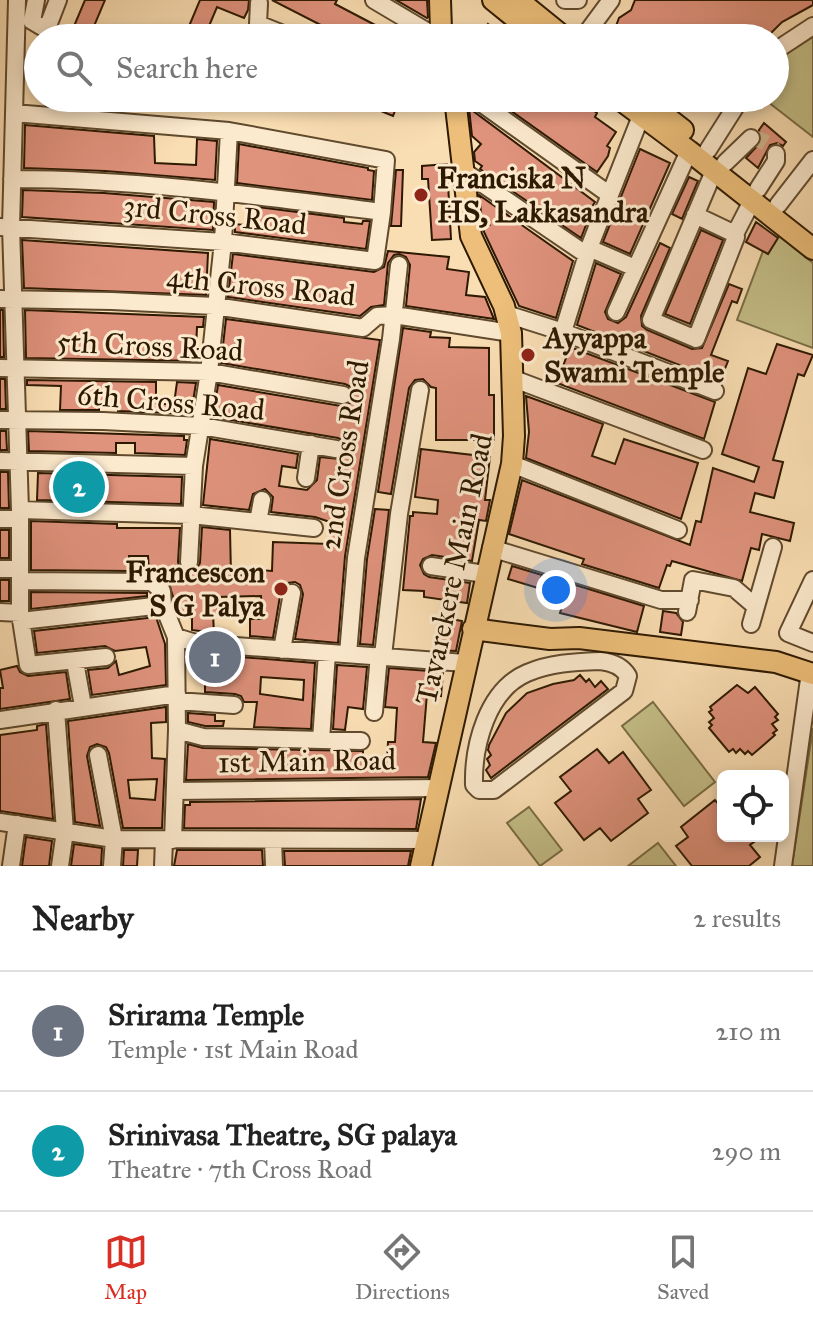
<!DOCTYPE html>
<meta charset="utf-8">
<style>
body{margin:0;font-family:"IM FELL Great Primer",serif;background:#f2f2f2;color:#222}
.controls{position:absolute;right:24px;bottom:24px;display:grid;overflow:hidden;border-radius:12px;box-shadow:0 4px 12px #0003}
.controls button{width:72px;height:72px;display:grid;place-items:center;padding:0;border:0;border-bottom:2px solid #e0e0e0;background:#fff;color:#222;font:40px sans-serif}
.you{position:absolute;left:556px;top:590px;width:28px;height:28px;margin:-20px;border:6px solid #fff;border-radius:50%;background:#1a73e8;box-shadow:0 0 0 12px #1a73e833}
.badge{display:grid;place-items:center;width:52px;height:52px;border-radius:50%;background:#d93025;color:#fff;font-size:26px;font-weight:700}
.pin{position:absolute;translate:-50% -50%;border:4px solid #fff;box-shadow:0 2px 8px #0006}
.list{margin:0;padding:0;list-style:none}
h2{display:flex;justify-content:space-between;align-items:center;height:104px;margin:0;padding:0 32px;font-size:34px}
h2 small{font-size:26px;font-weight:400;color:#767676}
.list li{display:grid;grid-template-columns:52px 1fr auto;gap:24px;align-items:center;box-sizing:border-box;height:120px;padding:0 32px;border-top:2px solid #e0e0e0}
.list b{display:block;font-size:30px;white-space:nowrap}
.list p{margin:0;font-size:26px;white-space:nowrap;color:#767676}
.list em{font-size:26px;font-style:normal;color:#767676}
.icon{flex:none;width:44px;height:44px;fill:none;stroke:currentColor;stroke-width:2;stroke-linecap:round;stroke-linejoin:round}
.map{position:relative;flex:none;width:813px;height:866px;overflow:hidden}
.search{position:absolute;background:#fff;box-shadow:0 4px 12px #0003;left:24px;right:24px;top:24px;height:88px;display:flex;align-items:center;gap:20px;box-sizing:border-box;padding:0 28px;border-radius:44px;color:#767676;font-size:30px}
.sheet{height:344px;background:#fff}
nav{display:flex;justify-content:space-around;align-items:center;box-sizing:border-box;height:112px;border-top:2px solid #e0e0e0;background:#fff;font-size:22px;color:#767676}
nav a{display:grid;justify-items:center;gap:4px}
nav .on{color:#d93025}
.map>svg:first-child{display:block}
</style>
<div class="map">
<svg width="813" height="866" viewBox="0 0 813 866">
<rect width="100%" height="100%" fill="#fadeb3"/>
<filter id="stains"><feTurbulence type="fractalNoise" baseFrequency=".0025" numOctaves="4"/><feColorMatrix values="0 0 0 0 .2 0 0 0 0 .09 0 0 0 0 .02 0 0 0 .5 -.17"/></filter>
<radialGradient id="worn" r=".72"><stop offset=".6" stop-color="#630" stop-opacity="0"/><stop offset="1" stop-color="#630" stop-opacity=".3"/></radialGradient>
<path fill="#c5bf88" stroke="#796c44" stroke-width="2" d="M 813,35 L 813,137 L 763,98 L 775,98 L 775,58 Z
M 779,235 L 813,263 L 813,348 L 737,320 L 763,251 L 768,254 Z
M 653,702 L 715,782 L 684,806 L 622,726 Z
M 813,728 L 813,866 L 792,866 Z
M 529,807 L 562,850 L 540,866 L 507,823 Z
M 658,843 L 676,866 L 628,866 Z"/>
<path fill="#df927c" stroke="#2d1901" stroke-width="2" fill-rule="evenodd" d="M 85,0 L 105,0 L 89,38 L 69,38 Z
M 200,0 L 249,0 L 248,10 L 244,18 L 217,7 L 204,38 L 184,38 Z
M 272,0 L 337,0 L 335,4 L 400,38 L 346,38 Z
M 396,0 L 427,0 L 428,17 L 427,18 Z
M 635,0 L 813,0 L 813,5 L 782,22 L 766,38 L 618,38 L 616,26 L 619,18 L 631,10 Z
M 488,24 L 507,38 L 477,38 Z
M 349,98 L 400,98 L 393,116 Z
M 493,98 L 571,98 L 581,104 L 582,103 L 597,113 L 595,117 L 616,132 L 607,146 L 610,148 L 608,156 L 597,172 Z
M 469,108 L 595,202 L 582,222 L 586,225 L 581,238 L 480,169 L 482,166 L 475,161 L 474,152 L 481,144 L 472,136 Z
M 764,123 L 786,142 L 783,146 L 777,143 L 770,145 L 758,168 L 746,158 L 761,142 L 759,130 Z
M 25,125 L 154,136 L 155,163 L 196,165 L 197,139 L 217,141 L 215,180 L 105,171 L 24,168 Z
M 239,144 L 368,168 L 368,170 L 374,171 L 372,200 L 237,183 Z
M 640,149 L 670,163 L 630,254 L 603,242 Z
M 447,164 L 451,239 L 432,240 L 428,179 L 422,179 L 422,166 Z
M 396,170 L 403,170 L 401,226 L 391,226 Z
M 689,177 L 698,181 L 682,219 L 672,214 Z
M 23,190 L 104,193 L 214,202 L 213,230 L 22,217 Z
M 479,195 L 573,261 L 556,318 L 519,306 L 484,232 L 483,227 L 489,225 L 482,221 Z
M 258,207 L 344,218 L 344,222 L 362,224 L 363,221 L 370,221 L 366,249 L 235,232 L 235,224 L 255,226 Z
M 756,222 L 778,238 L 768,254 L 746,242 Z
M 701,230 L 723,240 L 690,324 L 665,314 Z
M 22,240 L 208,253 L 206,295 L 24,288 Z
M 660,243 L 670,248 L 641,316 L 642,326 L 647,330 L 692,349 L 702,348 L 729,284 L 742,289 L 737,303 L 732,301 L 711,355 L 728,361 L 720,381 L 577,325 L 596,263 L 621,274 L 605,312 L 608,319 L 618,323 L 626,317 Z
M 388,251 L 449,257 L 447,269 L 469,272 L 466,295 L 485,297 L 494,319 L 406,306 L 410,265 L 406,257 L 399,254 L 394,255 L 388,263 L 384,305 L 371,307 L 360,316 L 228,297 L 233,254 L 374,272 L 384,267 Z
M 0,310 L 3,310 L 4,357 L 0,357 Z
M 25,310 L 204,317 L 203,327 L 197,327 L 196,349 L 200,349 L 199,361 L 26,358 Z
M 226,319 L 380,340 L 345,556 L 338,643 L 295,639 L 303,594 L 300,585 L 295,582 L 288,583 L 281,590 L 273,638 L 250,636 L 250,619 L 262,619 L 261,596 L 217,597 L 218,614 L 213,614 L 214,633 L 192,630 L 192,618 L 180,618 L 167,578 L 149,571 L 148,556 L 129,556 L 129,571 L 31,570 L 31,521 L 117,524 L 117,528 L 180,528 L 178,562 L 180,568 L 188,573 L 195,571 L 200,563 L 202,527 L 230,530 L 231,575 L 260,575 L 260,570 L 272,571 L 273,542 L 330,544 L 330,522 L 315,517 L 271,512 L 273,497 L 265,489 L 253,494 L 249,510 L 203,505 L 210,439 L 298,454 L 296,468 L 282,466 L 279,486 L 307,490 L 317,480 L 320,457 L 339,459 L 347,450 L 344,441 L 338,438 L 213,417 L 218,385 L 341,406 L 351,403 L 354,396 L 351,387 L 345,384 L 221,363 Z
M 403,328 L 431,332 L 430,337 L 450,338 L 449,347 L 489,348 L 489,395 L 494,395 L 494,440 L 436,440 L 436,388 L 431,387 L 423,379 L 415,380 L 409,388 L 391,494 L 378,492 Z
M 777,344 L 813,355 L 804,376 L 798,374 L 773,460 L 783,462 L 774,498 L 755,493 L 750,512 L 794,523 L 790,541 L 762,534 L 759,550 L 751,548 L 742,581 L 672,561 L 670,566 L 667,565 L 659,588 L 582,564 L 584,559 L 509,534 L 522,480 L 690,545 L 696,521 L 701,522 L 713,468 L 754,482 L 759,467 L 722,454 L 748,368 L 766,374 Z
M 570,347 L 715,402 L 704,439 L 557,383 Z
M 0,379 L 5,379 L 6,409 L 0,409 Z
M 27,380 L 156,382 L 156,404 L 174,404 L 177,382 L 196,383 L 191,414 L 118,411 L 118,402 L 99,402 L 99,410 L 60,410 L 61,386 L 27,385 Z
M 526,396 L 603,424 L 592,456 L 615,464 L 624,439 L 698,463 L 681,519 L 526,458 L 529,432 Z
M 0,431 L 6,431 L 7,450 L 0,450 Z
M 28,431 L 184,436 L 184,440 L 187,440 L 185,455 L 135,453 L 135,443 L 116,443 L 116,453 L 29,451 Z
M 421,449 L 490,457 L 485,500 L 490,500 L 486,521 L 479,520 L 472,561 L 432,555 L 423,559 L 420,565 L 424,574 L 429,577 L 470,583 L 467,603 L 424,597 L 424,591 L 403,590 L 410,516 L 413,516 L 413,512 L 437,514 L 438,500 L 415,497 Z
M 0,472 L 8,472 L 9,508 L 0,508 Z
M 38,473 L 182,477 L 181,504 L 37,500 Z
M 375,509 L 389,510 L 373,645 L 360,644 L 367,559 Z
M 0,530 L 9,530 L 9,558 L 0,558 Z
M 512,566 L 542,575 L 538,588 L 508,579 Z
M 0,580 L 9,580 L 9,601 L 0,601 Z
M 569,583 L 644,606 L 637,632 L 560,613 Z
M 31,592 L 147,593 L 147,596 L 31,609 Z
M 663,611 L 676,613 L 683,622 L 681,635 L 660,632 Z
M 156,617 L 165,644 L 166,685 L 92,695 L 88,670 L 108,668 L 116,661 L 119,675 L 150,666 L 146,647 L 115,651 L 105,646 L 37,653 L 34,631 Z
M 441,617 L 462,621 L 456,651 L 434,650 Z
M 216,655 L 315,663 L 311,729 L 254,727 L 257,702 L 244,702 L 241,696 L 235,694 L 205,692 L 205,684 L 214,684 ZM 261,677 L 304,680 L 303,700 L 260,694 Z
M 337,665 L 367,667 L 363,709 L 348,707 L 345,730 L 333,729 Z
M 17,666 L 20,672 L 28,676 L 66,672 L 70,699 L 0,709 L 0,688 L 3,688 L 0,670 Z
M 389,668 L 443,672 L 441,696 L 427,694 L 423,742 L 436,743 L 428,777 L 186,780 L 188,744 L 203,748 L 363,751 L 363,763 L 387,762 L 388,742 L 395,742 L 397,708 L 385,707 Z
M 580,675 L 586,682 L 589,679 L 595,687 L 601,681 L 608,689 L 491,778 L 486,770 L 490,765 L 487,759 L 491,755 L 488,750 L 489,745 L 506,713 L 527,693 L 553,684 L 574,680 Z
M 737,685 L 748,693 L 755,687 L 778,714 L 775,717 L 778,720 L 772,724 L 777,730 L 773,733 L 775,735 L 752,755 L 748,751 L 745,754 L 740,749 L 736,753 L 733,749 L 729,752 L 709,728 L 712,725 L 709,722 L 714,718 L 709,712 L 712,710 L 710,707 Z
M 166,707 L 166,722 L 151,723 L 152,758 L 165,759 L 162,828 L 123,828 L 109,753 L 106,747 L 97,744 L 90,747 L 87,756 L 100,826 L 75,822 L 68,721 ZM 157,779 L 155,800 L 130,798 L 128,780 Z
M 188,713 L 215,715 L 215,721 L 224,721 L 223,726 L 205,726 L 188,722 Z
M 46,724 L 53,819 L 0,811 L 0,735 L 37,730 L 37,726 Z
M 597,749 L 609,763 L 623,752 L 651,790 L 638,799 L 648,813 L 611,841 L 600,828 L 584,840 L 555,803 L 571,791 L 560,777 Z
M 421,799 L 416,829 L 184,828 L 185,805 L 190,805 L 190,802 Z
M 715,800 L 723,810 L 723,836 L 762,836 L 750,845 L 760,857 L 749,866 L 692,866 L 676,846 L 688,837 L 681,827 Z
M 26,837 L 52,841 L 49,866 L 22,866 Z
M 74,844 L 102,848 L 101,866 L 71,866 Z
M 124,850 L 138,850 L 137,866 L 123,866 Z
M 262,850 L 263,866 L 174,866 L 177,850 Z
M 284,851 L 411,851 L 408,866 L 285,866 Z"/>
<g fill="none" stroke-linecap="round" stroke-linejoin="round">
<path stroke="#d1b78f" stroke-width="16" stroke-dasharray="16 8" stroke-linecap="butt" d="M 751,138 C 761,139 773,145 776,154"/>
<defs>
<path id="minor" d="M 36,0 L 32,21 L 42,27 L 48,26 L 58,0
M 374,0 L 438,38
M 565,0 L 578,0
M 259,3 L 258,24 L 293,38
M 583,38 L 611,0
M 775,51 L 813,26
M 474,98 L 610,195
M 708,150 L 741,98
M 725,163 L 751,138
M 462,170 L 587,255
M 12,179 C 136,179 259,196 382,212
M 758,189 L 776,161 L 776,154
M 778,205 L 813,160
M 695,215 L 735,234 L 736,237 L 696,339 L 651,320 L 714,171
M 0,227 L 223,242 L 375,261 L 382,212 L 386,160 L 229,131 L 14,113
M 735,234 L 752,201
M 589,248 L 635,268
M 0,299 L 112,301 L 214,306 L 363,328 L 377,316 L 394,315 L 511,333
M 616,312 L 689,151
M 506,314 L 563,332 L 715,391
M 563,332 L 589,248 L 641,116
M 0,368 L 209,372 L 343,395
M 514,379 L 703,450
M 0,420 L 103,421 L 201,426 L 336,449
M 0,461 L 194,466
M 512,464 L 678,530
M 306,478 L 311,444
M 20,510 L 191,515 L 314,528
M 0,519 L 20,519
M 258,522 L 262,500
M 491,548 L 661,600 L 690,600
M 189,562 L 194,466 L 209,372 L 223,242 L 229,131
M 431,566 L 485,574
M 0,569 L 20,569
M 813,580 L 788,633 L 813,643
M 20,581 L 152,582 L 162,591 L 163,605 L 176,637 L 196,643 L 465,663
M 0,612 L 20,613 L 20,510 L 11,227 L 17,0
M 687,612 L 693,580 L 734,588 L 755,606
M 20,613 L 28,665 L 106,657
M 21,621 L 163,605
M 751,624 L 773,547
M 282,650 L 292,593
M 348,654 L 356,558 L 391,339 L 399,265
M 383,656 L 399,514 L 420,390
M 600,661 C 611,662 622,666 628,676 L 624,691 L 494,790 L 479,790 L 474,785 C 473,746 487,690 527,673 C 550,663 574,662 600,661 Z
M 75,662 L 83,706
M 177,701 L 234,705
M 56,710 L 65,831 L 60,866
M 374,712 L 379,655
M 0,720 L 177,694
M 177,730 L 203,737 L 361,741
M 321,740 L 327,653
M 98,755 L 114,839 L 112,866
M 176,791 L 438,788
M 0,822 L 114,839 L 427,840
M 173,840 L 177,730 L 176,637
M 273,840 L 274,866
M 11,866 L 17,824
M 163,866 L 164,840
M 783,866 L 810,672"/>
<path id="major" d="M 440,0 L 441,30 L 447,38
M 493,0 L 540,38
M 518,0 L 565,38
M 618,98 L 689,151 L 813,249
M 642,98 L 683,130
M 473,629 L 550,639 L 579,638 L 776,662 L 813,674
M 421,866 L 512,464 L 514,436 L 511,333 L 504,306 L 471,236 L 455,98"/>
</defs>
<use href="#minor" stroke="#604a2e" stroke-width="20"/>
<use href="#major" stroke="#2d1901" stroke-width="24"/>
<use href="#minor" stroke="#fceace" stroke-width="16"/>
<use href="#major" stroke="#edbf7a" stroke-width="20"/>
</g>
<g fill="#8f2418" stroke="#fceace" stroke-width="3">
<circle cx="421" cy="195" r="8"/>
<circle cx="528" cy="355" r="8"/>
<circle cx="281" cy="589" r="8"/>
</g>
<g text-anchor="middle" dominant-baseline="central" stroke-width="6" stroke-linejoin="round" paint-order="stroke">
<g font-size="30" font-weight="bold" fill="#2d1901" stroke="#fceace" text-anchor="start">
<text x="437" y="178">Franciska N<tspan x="437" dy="34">HS, Lakkasandra</tspan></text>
<text x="544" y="338">Ayyappa<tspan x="544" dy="34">Swami Temple</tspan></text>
<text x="265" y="572" text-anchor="end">Francescon<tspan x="265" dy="34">S G Palya</tspan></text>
</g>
<g font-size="30" fill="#2d1901" stroke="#fceace">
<text transform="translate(215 215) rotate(6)">3rd Cross Road</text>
<text transform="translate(261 286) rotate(6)">4th Cross Road</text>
<text transform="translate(150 346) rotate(3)">5th Cross Road</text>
<text transform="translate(171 402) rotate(5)">6th Cross Road</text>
<text transform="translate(344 455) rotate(-81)">2nd Cross Road</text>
<text transform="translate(454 569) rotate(-78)">Tavarekere Main Road</text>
<text transform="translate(307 761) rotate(-1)">1st Main Road</text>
</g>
</g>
<rect width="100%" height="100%" filter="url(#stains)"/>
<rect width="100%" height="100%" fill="url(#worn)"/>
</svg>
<div class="controls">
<button><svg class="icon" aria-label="locate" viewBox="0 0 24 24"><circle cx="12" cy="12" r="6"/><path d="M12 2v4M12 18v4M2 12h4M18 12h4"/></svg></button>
</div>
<div class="you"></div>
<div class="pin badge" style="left:215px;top:657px;background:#6b7280">1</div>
<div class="pin badge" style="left:79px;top:487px;background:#0f9aa8">2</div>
<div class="search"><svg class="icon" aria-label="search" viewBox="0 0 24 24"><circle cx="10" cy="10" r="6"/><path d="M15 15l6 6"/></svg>Search here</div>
</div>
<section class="sheet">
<h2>Nearby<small>2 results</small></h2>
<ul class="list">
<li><span class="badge" style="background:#6b7280">1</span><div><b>Srirama Temple</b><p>Temple · 1st Main Road</p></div><em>210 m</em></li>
<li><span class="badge" style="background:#0f9aa8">2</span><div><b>Srinivasa Theatre, SG palaya</b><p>Theatre · 7th Cross Road</p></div><em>290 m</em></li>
</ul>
</section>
<nav>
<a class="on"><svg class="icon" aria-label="map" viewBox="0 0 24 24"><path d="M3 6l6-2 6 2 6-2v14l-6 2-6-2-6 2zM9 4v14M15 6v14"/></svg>Map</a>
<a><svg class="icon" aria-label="directions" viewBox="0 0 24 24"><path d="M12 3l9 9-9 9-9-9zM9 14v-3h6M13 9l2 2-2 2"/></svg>Directions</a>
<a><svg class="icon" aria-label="saved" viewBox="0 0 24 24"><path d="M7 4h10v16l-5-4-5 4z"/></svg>Saved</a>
</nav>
